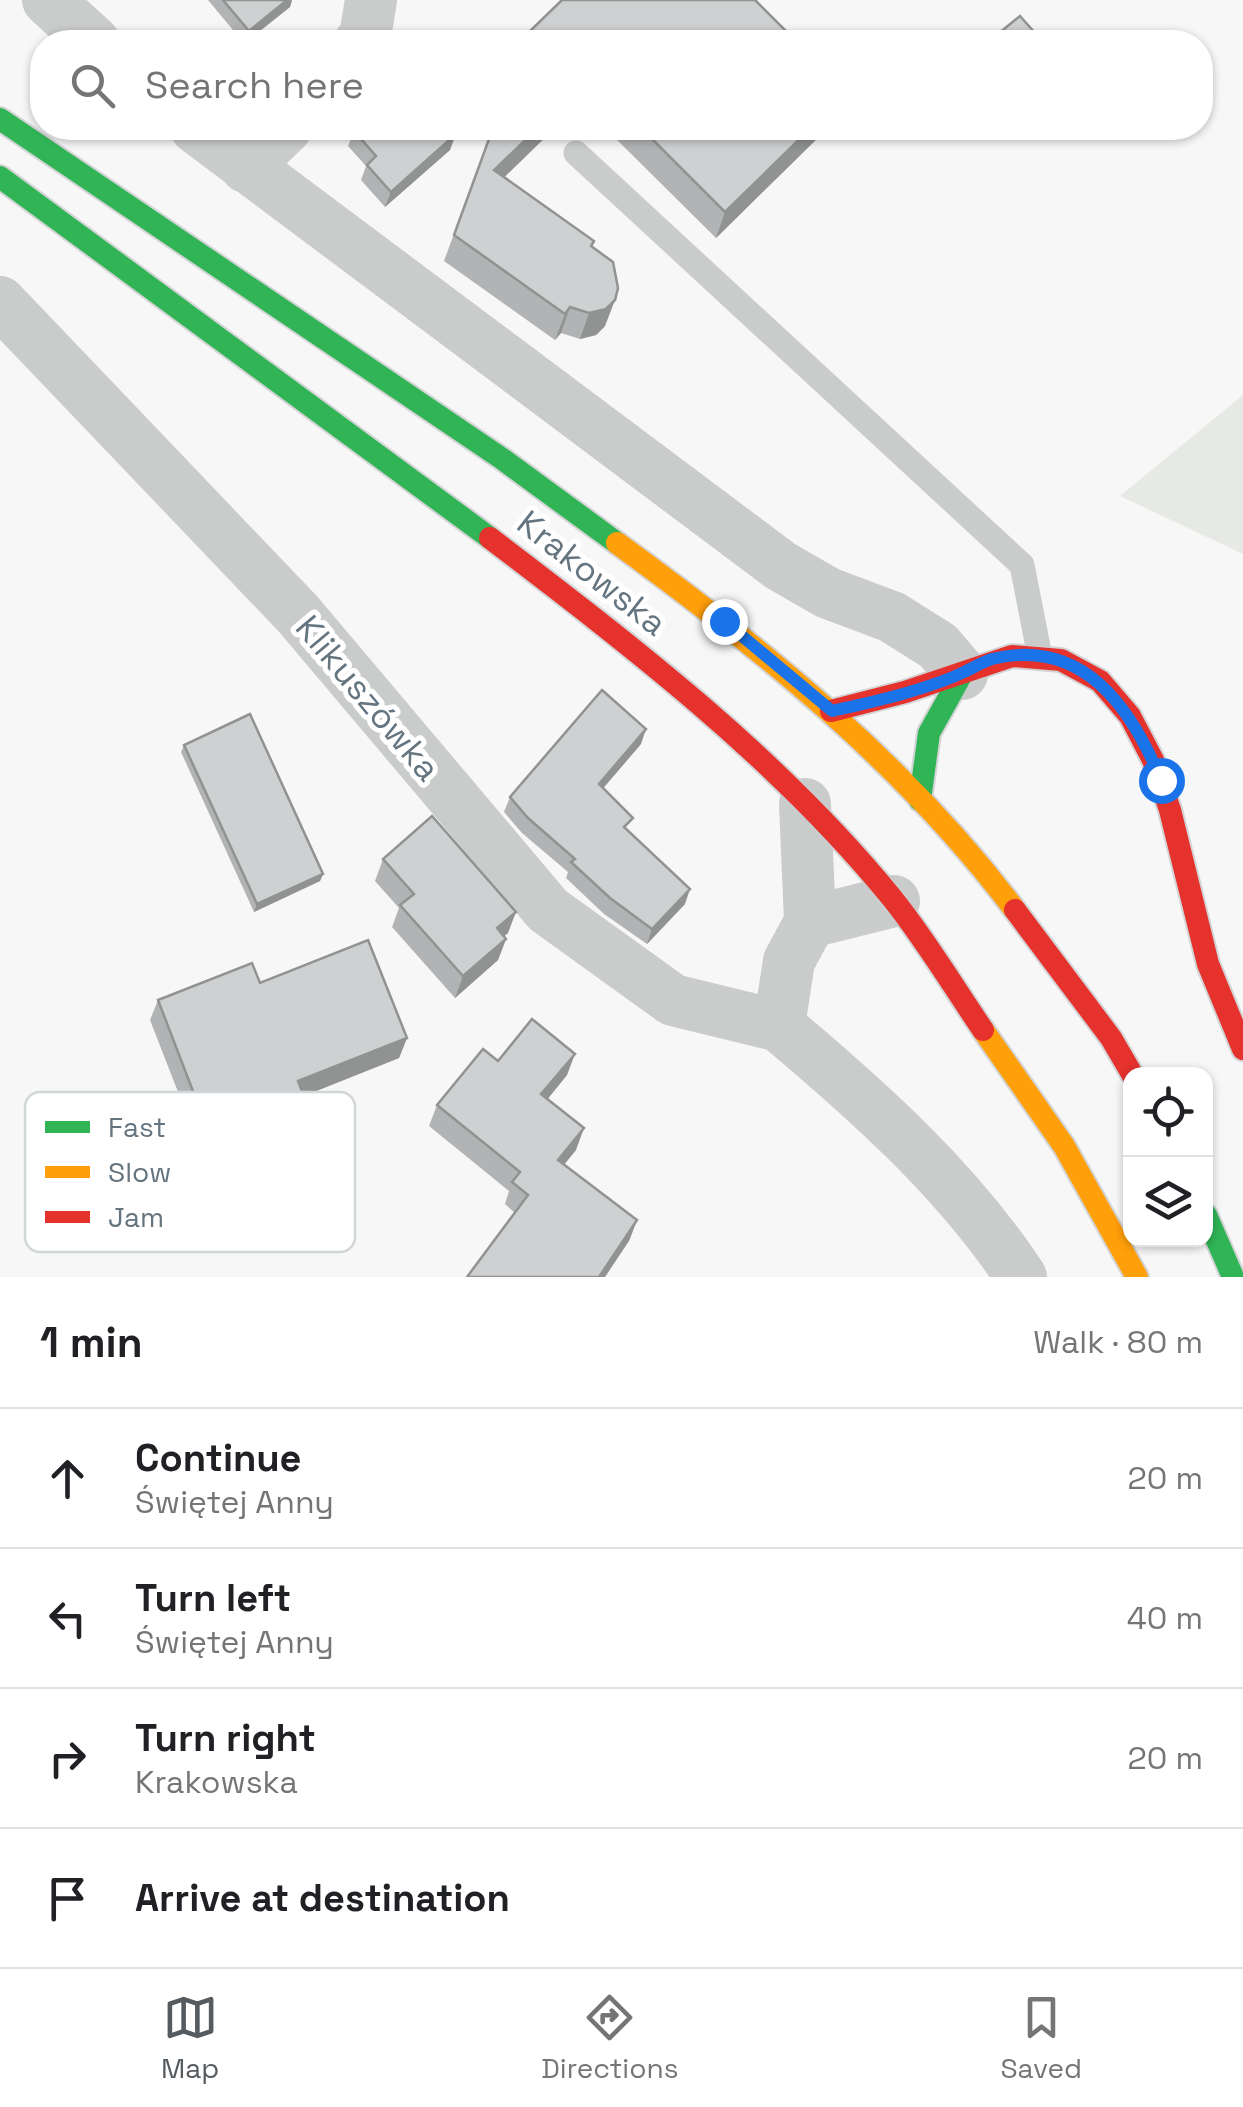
<!DOCTYPE html>
<meta charset="utf-8">
<style>
body{margin:0;font-family:"Space Grotesk",sans-serif;background:#f2f2f2;color:#202124}
.controls{position:absolute;right:30px;bottom:30px;display:grid;overflow:hidden;border-radius:20px;box-shadow:0 2px 8px #0004}
.controls button{width:90px;height:90px;display:grid;place-items:center;padding:0;border:0;border-bottom:2px solid #e0e0e0;background:#fff;color:#202124;font:50px sans-serif}
.stop{position:absolute;width:30px;height:30px;margin:-22px;border:8px solid #1a73e8;border-radius:50%;background:#fff}
.stop.end{background:#1a73e8;border-color:#fff;box-shadow:0 2px 10px #0008}
.list{margin:0;padding:0;list-style:none}
h2{display:flex;justify-content:space-between;align-items:center;height:130px;margin:0;padding:0 40px;font-size:42px}
h2 small{font-size:32px;font-weight:400;color:#757577}
.list li{display:grid;grid-template-columns:65px 1fr auto;gap:30px;align-items:center;box-sizing:border-box;height:140px;padding:0 40px;border-top:2px solid #e0e0e0}
.list b{display:block;font-size:38px;white-space:nowrap}
.list p{margin:0;font-size:32px;white-space:nowrap;color:#757577}
.list em{font-size:32px;font-style:normal;color:#757577}
.icon{flex:none;width:55px;height:55px;fill:none;stroke:currentColor;stroke-width:2;stroke-linecap:round;stroke-linejoin:round}
.map{position:relative;flex:none;width:1243px;height:1277px;overflow:hidden}
.search{position:absolute;background:#fff;box-shadow:0 2px 8px #0004;left:30px;right:30px;top:30px;height:110px;display:flex;align-items:center;gap:25px;box-sizing:border-box;padding:0 35px;border-radius:40px;color:#757577;font-size:38px}
.sheet{height:690px;background:#fff}
nav{display:flex;justify-content:space-around;align-items:center;box-sizing:border-box;height:140px;border-top:2px solid #e0e0e0;background:#fff;font-size:28px;color:#757577}
nav a{display:grid;justify-items:center;gap:5px}
nav .on{color:#565b60}
.map>svg:first-child{display:block}
</style>
<div class="map">
<svg width="1243" height="1277" viewBox="0 0 1243 1277">
<rect width="100%" height="100%" fill="#f7f7f7"/>
<path fill="#e6e9e4" d="M 1243,395 L 1243,554 L 1120,496 Z"/>
<g fill="none" stroke-linecap="round" stroke-linejoin="round">
<defs>
<path id="fast" d="M 0,119 L 501,458 L 617,543
M 0,177 L 490,538
M 920,800 L 929,733 L 962,674
M 1206,1215 L 1233,1277"/>
<path id="slow" d="M 617,543 C 764,650 905,764 1015,910
M 983,1030 L 1064,1146 L 1137,1277"/>
<path id="jam" d="M 490,538 C 633,647 778,758 892,898 C 925,939 953,986 983,1030
M 831,711 L 905,692 L 1012,656 L 1061,660 L 1100,681 L 1130,716 L 1153,760 L 1170,810 L 1208,964 L 1243,1049
M 1015,910 L 1111,1038 L 1132,1074"/>
</defs>
<use href="#fast" stroke="#d3d4d5" stroke-width="26"/>
<use href="#slow" stroke="#d3d4d5" stroke-width="26"/>
<use href="#jam" stroke="#d3d4d5" stroke-width="26"/>
<path stroke="#cacccc" stroke-width="25" d="M 576,153 L 1022,565 L 1040,657"/>
<path stroke="#cacccc" stroke-width="52" d="M 48,0 L 94,42
M 360,42 L 365,37 L 371,0
M 196,128 L 781,566 L 828,593 L 892,617 L 938,646 L 962,674
M 246,167 L 286,128
M 0,302 L 298,614 L 548,910 L 673,1000 L 779,1026
M 805,804 L 810,922 L 789,961 L 779,1026 C 867,1100 957,1180 1021,1277
M 810,922 L 894,901"/>
<use href="#fast" stroke="#30b455" stroke-width="22"/>
<use href="#slow" stroke="#ff9f0a" stroke-width="22"/>
<use href="#jam" stroke="#e5322d" stroke-width="22"/>
</g>
<path fill="#b2b3b4" d="M 208,0 L 292,0 L 290,7 L 247,42 L 243,42 Z
M 493,128 L 504,177 L 592,247 L 605,326 L 596,335 L 580,339 L 561,333 L 555,340 L 444,261 Z
M 605,128 L 828,128 L 716,238 Z
M 354,131 L 450,150 L 385,207 L 361,180 L 366,166 L 348,146 Z
M 641,744 L 603,788 L 628,831 L 685,904 L 647,944 L 604,914 L 566,878 L 568,872 L 522,833 L 504,812 L 510,797 Z
M 184,745 L 323,874 L 320,881 L 254,912 L 181,752 Z
M 383,859 L 508,933 L 504,936 L 506,939 L 498,960 L 455,998 L 392,927 L 399,908 L 375,881 Z
M 260,983 L 407,1038 L 399,1058 L 304,1096 L 317,1169 L 222,1205 L 150,1020 L 158,1000 Z
M 567,1075 L 547,1099 L 576,1150 L 564,1164 L 637,1220 L 629,1241 L 515,1213 L 505,1204 L 509,1191 L 429,1126 L 437,1105 Z"/>
<path fill="#919292" d="M 287,0 L 292,0 L 290,7 L 245,42 L 249,31 Z
M 538,128 L 555,128 L 485,196 L 494,170 Z
M 811,128 L 828,128 L 716,238 L 725,212 Z
M 456,134 L 450,150 L 385,207 L 391,192 Z
M 615,300 L 605,326 L 596,335 L 580,339 L 589,313 Z
M 570,307 L 561,333 L 555,340 L 565,314 Z
M 646,729 L 641,744 L 594,799 L 599,784 Z
M 323,874 L 320,881 L 254,912 L 257,904 Z
M 690,889 L 685,904 L 647,944 L 652,929 Z
M 516,912 L 508,933 L 489,949 L 497,928 Z
M 506,939 L 498,960 L 455,998 L 463,976 Z
M 407,1038 L 399,1058 L 291,1101 L 298,1081 Z
M 575,1054 L 567,1075 L 534,1116 L 541,1094 Z
M 584,1128 L 576,1150 L 551,1181 L 558,1160 Z
M 324,1149 L 317,1169 L 222,1205 L 229,1185 Z
M 637,1220 L 629,1241 L 605,1277 L 599,1277 Z"/>
<path fill="#cfd0d1" stroke="#919292" stroke-width="2.5" d="M 223,0 L 287,0 L 249,31 Z
M 562,0 L 755,0 L 797,42 L 524,42 L 527,34 Z
M 1020,16 L 1043,42 L 988,42 Z
M 357,128 L 450,128 L 456,134 L 391,192 L 367,165 L 376,156 L 354,131 Z
M 493,128 L 538,128 L 494,170 L 594,241 L 591,246 L 613,262 L 618,288 L 615,300 L 606,309 L 589,313 L 570,307 L 565,314 L 454,235 Z
M 641,128 L 811,128 L 725,212 Z
M 602,690 L 646,729 L 599,784 L 633,818 L 624,827 L 690,889 L 652,929 L 610,898 L 571,862 L 575,859 L 528,818 L 510,797 Z
M 250,714 L 323,874 L 257,904 L 184,745 Z
M 432,816 L 516,912 L 497,928 L 506,939 L 463,976 L 400,905 L 414,894 L 383,859 Z
M 368,940 L 407,1038 L 298,1081 L 324,1149 L 229,1185 L 158,1000 L 252,963 L 260,983 Z
M 532,1019 L 575,1054 L 541,1094 L 584,1128 L 558,1160 L 637,1220 L 599,1277 L 467,1277 L 528,1195 L 512,1182 L 520,1172 L 437,1105 L 483,1049 L 498,1061 Z"/>
<g fill="none" stroke-linecap="round" stroke-linejoin="round">
<path stroke="#1a73e8" stroke-width="12" d="M 724,621 L 832,711 C 854,706 877,701 899,695 C 920,689 944,682 964,672 C 973,668 982,662 992,659 C 1083,637 1131,707 1161,780"/>
</g>
<g text-anchor="middle" dominant-baseline="central" stroke-width="10" stroke-linejoin="round" paint-order="stroke">
<g font-size="35" fill="#657580" stroke="#fff">
<text transform="translate(592 573) rotate(38)">Krakowska</text>
<text transform="translate(368 698) rotate(50)">Klikuszówka</text>
</g>
</g>
<rect x="25" y="1092" width="330" height="160" rx="15" fill="#fff" stroke="#d1d6d9" stroke-width="2.5"/>
<rect x="45" y="1121" width="45" height="12" fill="#30b455"/>
<rect x="45" y="1166" width="45" height="12" fill="#ff9f0a"/>
<rect x="45" y="1211" width="45" height="12" fill="#e5322d"/>
<g font-size="28" fill="#657580">
<text x="108" y="1137">Fast</text>
<text x="108" y="1182">Slow</text>
<text x="108" y="1227">Jam</text>
</g>
</svg>
<div class="controls">
<button><svg class="icon" aria-label="locate" viewBox="0 0 24 24"><circle cx="12" cy="12" r="6"/><path d="M12 2v4M12 18v4M2 12h4M18 12h4"/></svg></button>
<button><svg class="icon" aria-label="layers" viewBox="0 0 24 24"><path d="M12 4l9 5-9 5-9-5zM3 14l9 5 9-5"/></svg></button>
</div>
<div class="stop" style="left:1161px;top:780px"></div>
<div class="stop end" style="left:724px;top:621px"></div>
<div class="search"><svg class="icon" aria-label="search" viewBox="0 0 24 24"><circle cx="10" cy="10" r="6"/><path d="M15 15l6 6"/></svg>Search here</div>
</div>
<section class="sheet">
<h2>1 min<small>Walk · 80 m</small></h2>
<ul class="list">
<li><svg class="icon" aria-label="ahead" viewBox="0 0 24 24"><path d="M12 20V5M6 11l6-6 6 6"/></svg><div><b>Continue</b><p>Świętej Anny</p></div><em>20 m</em></li>
<li><svg class="icon" aria-label="left" viewBox="0 0 24 24"><path d="M17 20v-9H6M10 6l-5 5 5 5"/></svg><div><b>Turn left</b><p>Świętej Anny</p></div><em>40 m</em></li>
<li><svg class="icon" aria-label="right" viewBox="0 0 24 24"><path d="M7 20v-9h11M14 6l5 5-5 5"/></svg><div><b>Turn right</b><p>Krakowska</p></div><em>20 m</em></li>
<li><svg class="icon" aria-label="arrive" viewBox="0 0 24 24"><path d="M6 21V4h12l-3 4 3 4H6"/></svg><div><b>Arrive at destination</b></div></li>
</ul>
</section>
<nav>
<a class="on"><svg class="icon" aria-label="map" viewBox="0 0 24 24"><path d="M3 6l6-2 6 2 6-2v14l-6 2-6-2-6 2zM9 4v14M15 6v14"/></svg>Map</a>
<a><svg class="icon" aria-label="directions" viewBox="0 0 24 24"><path d="M12 3l9 9-9 9-9-9zM9 14v-3h6M13 9l2 2-2 2"/></svg>Directions</a>
<a><svg class="icon" aria-label="saved" viewBox="0 0 24 24"><path d="M7 4h10v16l-5-4-5 4z"/></svg>Saved</a>
</nav>
